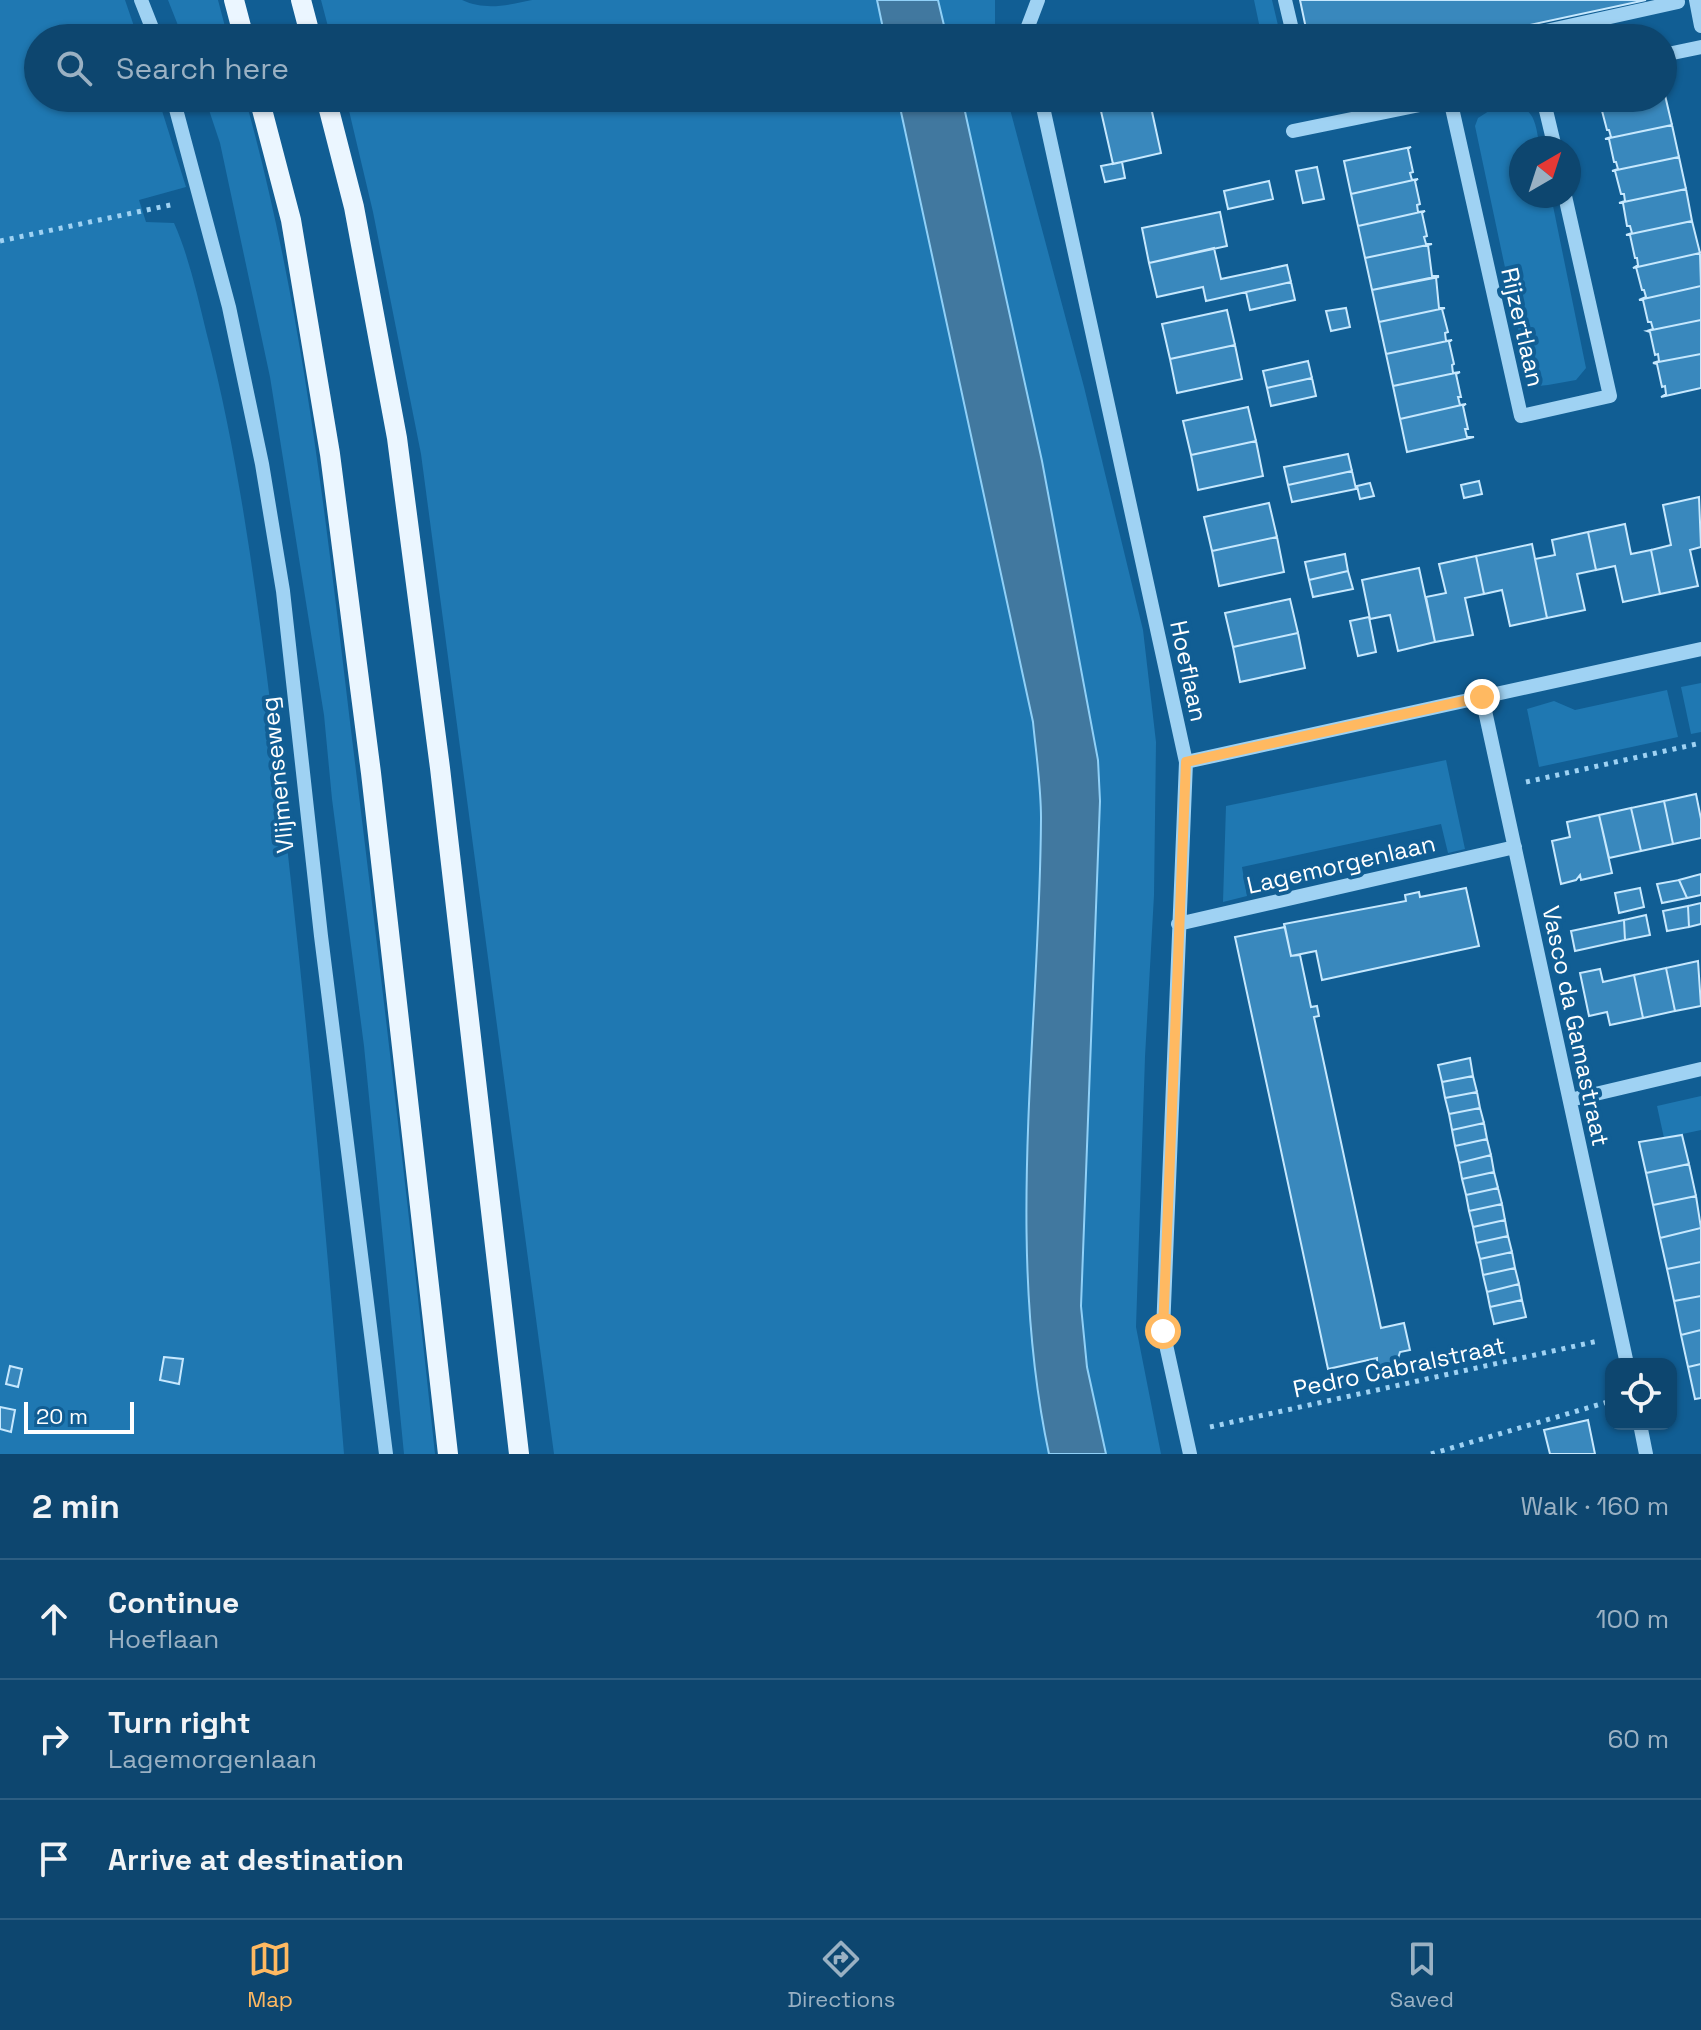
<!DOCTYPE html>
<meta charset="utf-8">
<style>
body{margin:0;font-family:"Space Grotesk",sans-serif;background:#164d74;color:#f1f3f6}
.controls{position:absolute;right:24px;bottom:24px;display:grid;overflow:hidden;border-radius:16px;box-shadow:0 2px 6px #0004}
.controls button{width:72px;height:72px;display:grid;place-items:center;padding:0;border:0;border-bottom:2px solid #2d5e82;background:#0d466f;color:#f1f3f6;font:40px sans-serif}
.compass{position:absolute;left:1509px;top:136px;width:72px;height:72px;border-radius:50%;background:#0d466f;box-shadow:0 2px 6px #0004;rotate:39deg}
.scale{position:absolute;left:24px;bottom:20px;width:110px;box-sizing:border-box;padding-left:8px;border:4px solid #fff;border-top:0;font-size:22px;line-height:28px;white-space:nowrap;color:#fff;-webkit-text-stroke:6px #115e94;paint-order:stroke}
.stop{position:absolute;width:24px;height:24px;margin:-18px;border:6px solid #ffb961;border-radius:50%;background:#fff}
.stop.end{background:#ffb961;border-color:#fff;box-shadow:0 2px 8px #0008}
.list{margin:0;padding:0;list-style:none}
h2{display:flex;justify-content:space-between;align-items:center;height:104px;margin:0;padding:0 32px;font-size:34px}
h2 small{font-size:26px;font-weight:400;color:#9ab1c3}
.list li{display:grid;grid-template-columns:52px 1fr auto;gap:24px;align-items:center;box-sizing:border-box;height:120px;padding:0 32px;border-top:2px solid #2d5e82}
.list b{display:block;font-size:30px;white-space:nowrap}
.list p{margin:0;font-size:26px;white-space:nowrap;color:#9ab1c3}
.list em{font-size:26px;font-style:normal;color:#9ab1c3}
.icon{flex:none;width:44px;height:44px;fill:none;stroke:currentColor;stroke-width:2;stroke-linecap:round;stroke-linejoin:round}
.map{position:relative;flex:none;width:1701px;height:1454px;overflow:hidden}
.search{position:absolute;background:#0d466f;box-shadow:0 2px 6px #0004;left:24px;right:24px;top:24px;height:88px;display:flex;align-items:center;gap:20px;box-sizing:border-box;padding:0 28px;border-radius:44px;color:#9ab1c3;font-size:30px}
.sheet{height:464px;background:#0d466f}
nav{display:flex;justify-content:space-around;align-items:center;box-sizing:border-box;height:112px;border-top:2px solid #2d5e82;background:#0d466f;font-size:22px;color:#9ab1c3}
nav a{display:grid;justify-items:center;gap:4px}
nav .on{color:#ffb961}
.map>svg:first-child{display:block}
</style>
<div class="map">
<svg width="1701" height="1454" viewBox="0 0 1701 1454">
<rect width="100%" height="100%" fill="#115e94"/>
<path fill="#1f78b2" d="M 0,0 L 125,0 L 138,38 L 38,38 L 38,98 L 158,98 L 186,187 L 139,200 L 146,222 L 174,223 C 189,257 197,294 206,331 C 235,442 251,555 266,669 C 299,930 323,1192 344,1454 L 0,1454 Z
M 168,0 L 218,0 L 228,38 L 183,38 Z
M 321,0 L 462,0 C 486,11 508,5 532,0 L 877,0 L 885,38 L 331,38 Z
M 938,0 L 995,0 L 995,38 L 947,38 Z
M 1254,0 L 1272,0 L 1281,38 L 1262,38 Z
M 205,98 L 245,98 C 302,301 325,513 350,722 C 380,966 409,1210 435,1454 L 404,1454 L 364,1046 L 332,799 L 324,715 L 270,377 L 220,143 Z
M 346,98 L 898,98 L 1033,722 C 1036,753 1041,786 1041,818 C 1040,1030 1004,1245 1049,1454 L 554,1454 L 421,454 L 373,212 Z
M 962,98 L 1007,98 L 1084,387 L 1143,630 L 1156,742 L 1154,895 L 1145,1057 L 1136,1327 L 1161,1454 L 1106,1454 L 1087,1367 L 1081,1306 L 1100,801 L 1098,760 L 1042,461 Z
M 1510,102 L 1511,106 C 1536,105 1536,128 1540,148 L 1521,148 L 1521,196 L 1551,196 L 1586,368 L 1576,380 L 1548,385 L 1538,386 L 1532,383 L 1528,376 L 1475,126 L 1478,118 L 1489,111 L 1489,107 Z
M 1701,683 L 1701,732 L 1691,734 L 1681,687 Z
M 1667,690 L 1678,737 L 1539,767 L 1527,709 L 1554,701 L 1575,710 Z
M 1446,760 L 1465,849 L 1448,853 L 1441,824 L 1242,867 L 1247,896 L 1223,902 L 1226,806 Z
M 1701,1096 L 1701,1130 L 1664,1138 L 1657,1106 Z"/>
<path fill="#41789f" stroke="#90d0f7" stroke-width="2" d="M 877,0 L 938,0 L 947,38 L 885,38 Z
M 898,98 L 962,98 L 1042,461 L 1098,760 L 1100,801 L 1081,1306 L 1087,1367 L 1106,1454 L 1049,1454 C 1004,1245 1040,1029 1041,818 C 1041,786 1036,753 1033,722 Z"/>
<path fill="#3988bd" stroke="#c6e8fe" stroke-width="2" d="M 1300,0 L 1646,0 L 1469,38 L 1308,38 Z
M 1664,91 L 1672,125 L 1605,139 L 1611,137 L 1609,130 L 1607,130 L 1601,107 L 1598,106 L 1634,98 L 1663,98 Z
M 1098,98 L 1149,98 L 1161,153 L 1113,164 Z
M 1672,125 L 1679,157 L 1612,171 L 1618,169 L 1616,162 L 1614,162 L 1609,139 L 1605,139 Z
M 1411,147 L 1408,149 L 1413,172 L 1410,173 L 1412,180 L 1418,179 L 1351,194 L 1344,161 Z
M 1679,157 L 1686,189 L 1619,203 L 1625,201 L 1624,194 L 1621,194 L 1615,171 L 1612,171 Z
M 1122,162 L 1125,178 L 1105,182 L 1101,166 Z
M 1317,167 L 1324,199 L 1303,203 L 1296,171 Z
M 1418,179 L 1415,181 L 1420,204 L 1417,205 L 1418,212 L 1425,211 L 1358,226 L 1351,194 Z
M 1269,181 L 1273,199 L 1228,209 L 1224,191 Z
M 1686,189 L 1692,221 L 1626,235 L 1632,233 L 1630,226 L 1627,226 L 1623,203 L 1619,203 Z
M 1425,211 L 1422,213 L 1427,236 L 1424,237 L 1426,244 L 1432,244 L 1365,258 L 1358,226 Z
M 1220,212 L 1227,246 L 1149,263 L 1142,228 Z
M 1692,221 L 1700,253 L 1633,268 L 1638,265 L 1637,258 L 1635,258 L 1630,235 L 1626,235 Z
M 1432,244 L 1428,245 L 1432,276 L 1439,276 L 1372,290 L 1365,258 Z
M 1214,248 L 1221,279 L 1287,265 L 1291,282 L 1206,301 L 1203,287 L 1157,297 L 1149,263 Z
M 1700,253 L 1701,286 L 1639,300 L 1646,297 L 1644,290 L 1642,290 L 1636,267 L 1633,268 Z
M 1439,277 L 1436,277 L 1439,308 L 1445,308 L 1379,322 L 1372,290 Z
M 1291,282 L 1295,300 L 1250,310 L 1246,292 Z
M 1701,286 L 1701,320 L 1647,331 L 1653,329 L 1651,322 L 1648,322 L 1643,300 L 1639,300 Z
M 1346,308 L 1350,327 L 1331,331 L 1326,311 Z
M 1445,308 L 1442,309 L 1448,332 L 1445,333 L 1446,341 L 1452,340 L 1386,354 L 1379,322 Z
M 1227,310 L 1235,345 L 1170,359 L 1162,324 Z
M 1701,320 L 1701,354 L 1653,363 L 1659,361 L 1658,354 L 1655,355 L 1650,332 L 1647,331 Z
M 1452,340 L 1449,342 L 1454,364 L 1452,365 L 1453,373 L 1460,372 L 1393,386 L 1386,354 Z
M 1235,345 L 1242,379 L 1177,393 L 1170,359 Z
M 1701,354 L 1701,388 L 1661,397 L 1666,394 L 1665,386 L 1662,387 L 1657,364 L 1653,363 Z
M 1308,361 L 1312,378 L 1267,388 L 1263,371 Z
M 1460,372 L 1456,374 L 1461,397 L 1458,397 L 1460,405 L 1466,404 L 1400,419 L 1393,386 Z
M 1312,378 L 1316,396 L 1271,406 L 1267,388 Z
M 1466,404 L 1463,406 L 1468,429 L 1465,429 L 1467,437 L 1474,437 L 1407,452 L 1400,419 Z
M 1248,407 L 1256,441 L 1191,455 L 1183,421 Z
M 1256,441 L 1263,476 L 1198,490 L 1191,455 Z
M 1348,454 L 1352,471 L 1288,485 L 1284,467 Z
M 1352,471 L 1356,489 L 1292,502 L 1288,485 Z
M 1479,481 L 1482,494 L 1464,498 L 1461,485 Z
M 1370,483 L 1374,496 L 1360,499 L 1357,486 Z
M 1699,497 L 1701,547 L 1690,550 L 1698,586 L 1660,594 L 1651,550 L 1671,545 L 1663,505 Z
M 1269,503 L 1277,537 L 1212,551 L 1204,517 Z
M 1625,524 L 1631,554 L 1651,550 L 1660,594 L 1623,602 L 1615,566 L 1596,570 L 1588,532 Z
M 1588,532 L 1596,570 L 1577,574 L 1585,610 L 1547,618 L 1535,559 L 1555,555 L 1552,540 Z
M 1277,537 L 1284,572 L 1219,586 L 1212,551 Z
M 1532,544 L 1547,618 L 1510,626 L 1502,590 L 1484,594 L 1476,556 Z
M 1345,554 L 1348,571 L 1309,580 L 1305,562 Z
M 1476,556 L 1484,594 L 1465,598 L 1473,635 L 1435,642 L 1426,597 L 1446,593 L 1439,564 Z
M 1419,568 L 1435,642 L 1398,651 L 1390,615 L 1370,619 L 1362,580 Z
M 1348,571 L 1353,589 L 1313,597 L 1309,580 Z
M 1290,599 L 1298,633 L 1233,647 L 1225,613 Z
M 1369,617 L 1376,652 L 1358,656 L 1350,621 Z
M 1298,633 L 1305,668 L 1240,682 L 1233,647 Z
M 1696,794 L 1701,819 L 1701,838 L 1673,844 L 1664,801 Z
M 1664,801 L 1673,844 L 1641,851 L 1631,808 Z
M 1631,808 L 1641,851 L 1609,858 L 1599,815 Z
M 1599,815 L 1612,873 L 1581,880 L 1580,875 L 1576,880 L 1561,884 L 1552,841 L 1570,837 L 1567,822 Z
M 1701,874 L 1701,895 L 1687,898 L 1679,880 Z
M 1679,880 L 1687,898 L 1662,903 L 1657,884 Z
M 1466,888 L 1479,946 L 1322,980 L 1316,951 L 1291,956 L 1284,924 L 1406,901 L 1405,895 L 1419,892 L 1420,897 Z
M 1640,888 L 1644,907 L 1619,913 L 1615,893 Z
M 1701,903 L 1701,924 L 1689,927 L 1688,906 Z
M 1688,906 L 1689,927 L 1667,931 L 1663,911 Z
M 1646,915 L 1650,935 L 1625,940 L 1624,920 Z
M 1624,920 L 1625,940 L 1575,951 L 1571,931 Z
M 1285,927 L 1291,956 L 1300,955 L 1311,1007 L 1317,1006 L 1319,1016 L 1314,1017 L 1381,1328 L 1404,1323 L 1410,1350 L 1400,1352 L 1394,1371 L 1377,1364 L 1377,1358 L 1328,1369 L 1235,937 Z
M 1698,961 L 1701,1006 L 1675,1011 L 1666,968 Z
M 1666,968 L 1675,1011 L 1643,1018 L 1634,975 Z
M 1600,969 L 1603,982 L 1634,975 L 1643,1018 L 1610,1025 L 1607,1012 L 1589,1016 L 1580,973 Z
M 1470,1058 L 1473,1076 L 1442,1082 L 1438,1065 Z
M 1473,1076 L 1477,1092 L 1445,1098 L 1442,1082 Z
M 1477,1092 L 1480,1108 L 1449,1114 L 1445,1098 Z
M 1480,1108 L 1484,1123 L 1452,1130 L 1449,1114 Z
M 1484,1123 L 1487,1139 L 1455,1146 L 1452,1130 Z
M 1682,1135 L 1689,1164 L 1646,1173 L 1639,1142 Z
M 1487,1139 L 1491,1155 L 1459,1163 L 1455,1146 Z
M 1491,1155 L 1494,1172 L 1462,1179 L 1459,1163 Z
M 1689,1164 L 1696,1196 L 1653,1205 L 1646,1173 Z
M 1494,1172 L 1498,1188 L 1466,1195 L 1462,1179 Z
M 1498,1188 L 1502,1204 L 1469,1211 L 1466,1195 Z
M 1696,1196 L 1701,1228 L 1660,1238 L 1653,1205 Z
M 1502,1204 L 1505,1220 L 1473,1227 L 1469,1211 Z
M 1505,1220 L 1508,1236 L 1476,1243 L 1473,1227 Z
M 1701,1228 L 1701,1262 L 1667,1269 L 1660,1238 Z
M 1508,1236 L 1512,1252 L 1480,1259 L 1476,1243 Z
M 1512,1252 L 1515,1268 L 1483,1275 L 1480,1259 Z
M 1701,1262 L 1701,1296 L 1674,1301 L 1667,1269 Z
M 1515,1268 L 1519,1284 L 1487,1292 L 1483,1275 Z
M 1519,1284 L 1522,1300 L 1490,1307 L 1487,1292 Z
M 1701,1296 L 1701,1330 L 1681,1335 L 1674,1301 Z
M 1522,1300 L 1526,1317 L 1494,1324 L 1490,1307 Z
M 1701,1330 L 1701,1364 L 1688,1367 L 1681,1335 Z
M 164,1357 L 183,1359 L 179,1384 L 160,1380 Z
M 1701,1364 L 1701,1398 L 1695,1399 L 1688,1367 Z
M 10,1366 L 22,1369 L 18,1387 L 6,1384 Z
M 0,1407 L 15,1410 L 11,1432 L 0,1429 Z
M 1588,1420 L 1595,1454 L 1550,1454 L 1544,1430 Z"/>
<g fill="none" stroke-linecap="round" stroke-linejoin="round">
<path stroke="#9fd2f3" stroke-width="5" stroke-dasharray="4 6" stroke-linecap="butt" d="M 0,241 L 175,204
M 1526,782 L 1701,743
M 1210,1427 L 1598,1341
M 1431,1454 L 1611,1401"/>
<path stroke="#9fd2f3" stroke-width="14" d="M 141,0 L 156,38
M 1285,0 L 1294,38
M 1696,0 L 1701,26
M 1029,38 L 1027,29 L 1038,0
M 1515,38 L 1678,2 L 1677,0
M 1663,55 L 1701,47
M 173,98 L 229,307 L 262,464 L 283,591 L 321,936 L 386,1454
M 1041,98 L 1186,762 L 1163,1331 L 1190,1454
M 1543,98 L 1555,148
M 1450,99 L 1521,416 L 1610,396 L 1565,196
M 1293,131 L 1454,98
M 1482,697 L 1627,1364
M 1186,762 L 1701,649
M 1178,924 L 1515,847
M 1570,1100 L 1701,1069
M 1640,1424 L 1646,1454"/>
<path stroke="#ebf6ff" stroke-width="20" d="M 234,0 L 244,38
M 301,0 L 311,38
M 259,98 L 291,220 L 330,454 L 371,773 L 448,1454
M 326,98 L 354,207 L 397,438 L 440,768 L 519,1454"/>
</g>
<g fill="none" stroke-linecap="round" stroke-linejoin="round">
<path stroke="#ffb961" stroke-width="10" d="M 1163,1331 L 1186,762 L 1482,697"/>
</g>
<g text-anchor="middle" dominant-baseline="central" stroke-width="8" stroke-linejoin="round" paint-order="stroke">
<g font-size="24" fill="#fff" stroke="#115e94">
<text transform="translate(1523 327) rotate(77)">Rijzertlaan</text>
<text transform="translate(1189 671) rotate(78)">Hoeflaan</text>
<text transform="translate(277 775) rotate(-96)">Vlijmenseweg</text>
<text transform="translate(1341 864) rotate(-13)">Lagemorgenlaan</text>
<text transform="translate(1576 1026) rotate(78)">Vasco da Gamastraat</text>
<text transform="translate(1399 1367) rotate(-12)">Pedro Cabralstraat</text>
</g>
</g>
</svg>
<div class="controls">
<button><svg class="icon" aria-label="locate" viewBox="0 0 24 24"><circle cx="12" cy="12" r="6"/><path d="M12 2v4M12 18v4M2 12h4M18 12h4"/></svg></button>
</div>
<svg class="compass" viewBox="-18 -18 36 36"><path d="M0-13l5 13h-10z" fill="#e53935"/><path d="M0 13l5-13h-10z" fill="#9ab1c3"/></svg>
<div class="scale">20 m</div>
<div class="stop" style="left:1163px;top:1331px"></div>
<div class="stop end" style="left:1482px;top:697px"></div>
<div class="search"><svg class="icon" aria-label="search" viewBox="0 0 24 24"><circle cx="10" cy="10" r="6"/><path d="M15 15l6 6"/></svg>Search here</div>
</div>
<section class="sheet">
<h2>2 min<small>Walk · 160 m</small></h2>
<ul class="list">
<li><svg class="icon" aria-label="ahead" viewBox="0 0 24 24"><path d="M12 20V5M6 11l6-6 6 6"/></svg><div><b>Continue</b><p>Hoeflaan</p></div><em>100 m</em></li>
<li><svg class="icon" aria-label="right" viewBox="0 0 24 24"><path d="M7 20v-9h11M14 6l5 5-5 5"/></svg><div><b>Turn right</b><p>Lagemorgenlaan</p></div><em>60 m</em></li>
<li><svg class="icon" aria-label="arrive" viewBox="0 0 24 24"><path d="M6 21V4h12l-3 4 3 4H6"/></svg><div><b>Arrive at destination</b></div></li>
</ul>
</section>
<nav>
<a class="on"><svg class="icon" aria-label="map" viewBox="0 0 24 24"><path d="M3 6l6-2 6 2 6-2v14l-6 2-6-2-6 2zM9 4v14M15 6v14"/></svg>Map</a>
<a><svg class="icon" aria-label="directions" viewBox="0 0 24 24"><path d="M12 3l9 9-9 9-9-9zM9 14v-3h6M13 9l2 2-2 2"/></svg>Directions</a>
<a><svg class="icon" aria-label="saved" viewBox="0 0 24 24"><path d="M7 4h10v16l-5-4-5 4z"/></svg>Saved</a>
</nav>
